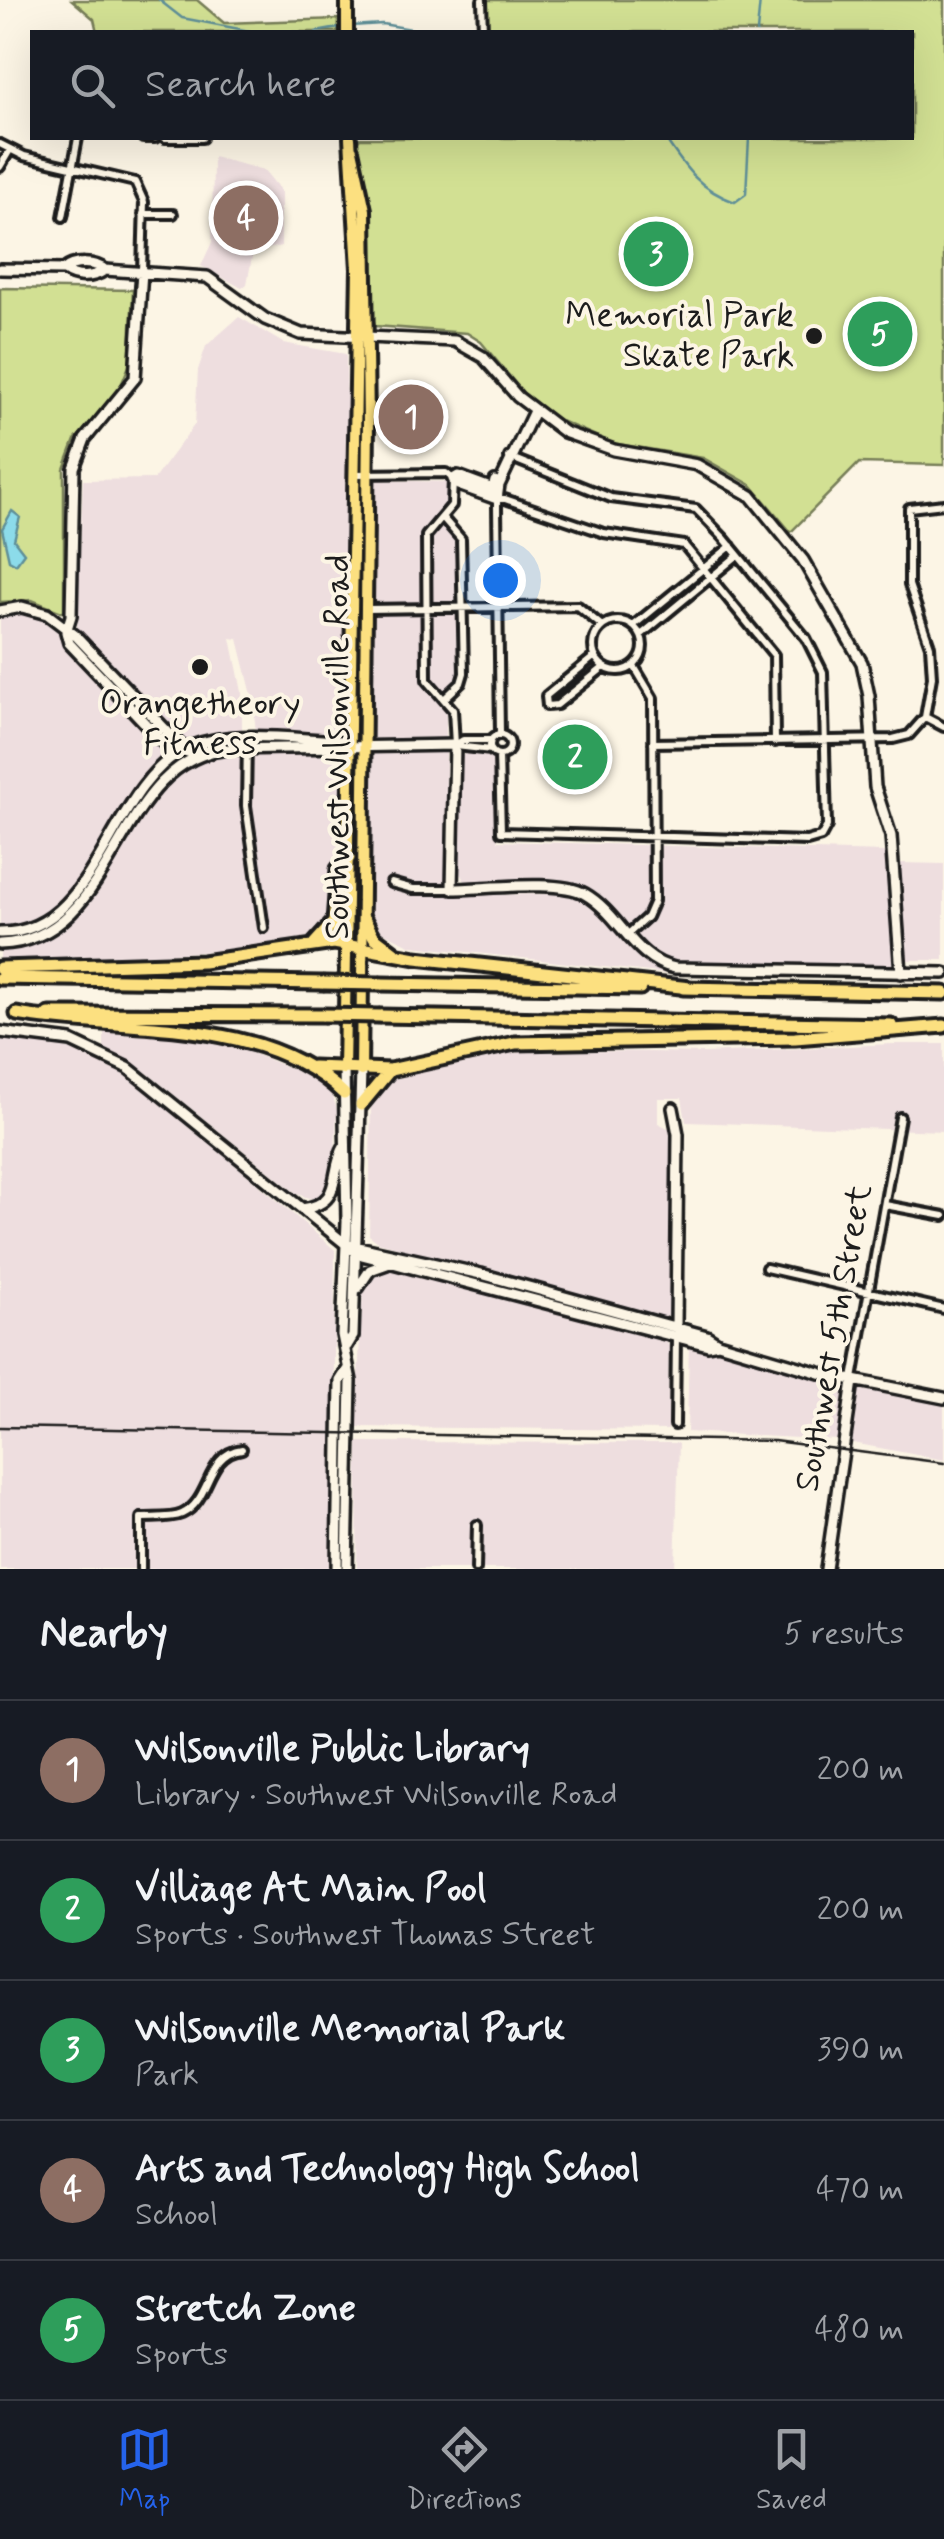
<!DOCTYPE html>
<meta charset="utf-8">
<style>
body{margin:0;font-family:Mynerve,sans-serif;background:#20242c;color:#f1f3f6}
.you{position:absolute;left:500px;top:580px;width:35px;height:35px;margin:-25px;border:8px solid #fff;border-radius:50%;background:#1a73e8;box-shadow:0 0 0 15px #1a73e833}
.badge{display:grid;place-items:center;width:65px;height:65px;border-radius:50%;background:#2563eb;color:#fff;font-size:32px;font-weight:700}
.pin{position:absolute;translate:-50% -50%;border:5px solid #fff;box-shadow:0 2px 10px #0006}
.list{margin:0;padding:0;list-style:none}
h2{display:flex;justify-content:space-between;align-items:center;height:130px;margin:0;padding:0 40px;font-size:42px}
h2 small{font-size:32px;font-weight:400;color:#9ea1a6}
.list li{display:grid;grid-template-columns:65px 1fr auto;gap:30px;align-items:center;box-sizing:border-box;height:140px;padding:0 40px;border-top:2px solid #363941}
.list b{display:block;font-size:38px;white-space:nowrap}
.list p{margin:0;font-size:32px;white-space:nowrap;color:#9ea1a6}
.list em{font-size:32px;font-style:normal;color:#9ea1a6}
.icon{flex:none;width:55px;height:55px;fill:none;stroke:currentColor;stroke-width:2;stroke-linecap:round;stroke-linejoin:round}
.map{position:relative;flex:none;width:944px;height:1569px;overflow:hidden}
.search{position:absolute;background:#171b24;box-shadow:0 10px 40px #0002;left:30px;right:30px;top:30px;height:110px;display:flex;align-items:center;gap:25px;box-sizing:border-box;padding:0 35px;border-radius:0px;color:#9ea1a6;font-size:38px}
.sheet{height:830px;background:#171b24}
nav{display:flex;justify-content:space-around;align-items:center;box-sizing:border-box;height:140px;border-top:2px solid #363941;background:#171b24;font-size:28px;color:#9ea1a6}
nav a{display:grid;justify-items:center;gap:5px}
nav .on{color:#2563eb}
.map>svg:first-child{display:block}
</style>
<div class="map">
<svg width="944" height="1569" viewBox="0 0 944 1569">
<rect width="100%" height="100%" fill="#fcf5e5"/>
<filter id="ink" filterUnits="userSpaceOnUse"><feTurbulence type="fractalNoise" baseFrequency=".01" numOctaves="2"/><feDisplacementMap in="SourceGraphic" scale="20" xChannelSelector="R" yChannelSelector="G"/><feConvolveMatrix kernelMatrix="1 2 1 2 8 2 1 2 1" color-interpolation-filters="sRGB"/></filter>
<g filter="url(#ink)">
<path fill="#eededf" d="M 213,157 L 264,170 L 281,191 L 281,246 L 253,252 L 247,284 L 242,288 L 201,266 L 212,242 Z
M 239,317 L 283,343 L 346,354 L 351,639 L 346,735 L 341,736 L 256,732 L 252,695 L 238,639 L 231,638 L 242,692 L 242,731 L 188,743 L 77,628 L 83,480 L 154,479 L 195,424 L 198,370 L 206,346 Z
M 377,480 L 448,482 L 443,523 L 456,536 L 457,679 L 446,691 L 446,895 L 567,894 L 586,900 L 634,949 L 667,974 L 412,946 L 376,929 L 370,912 L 371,486 Z
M 17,611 L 50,623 L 181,767 L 225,752 L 344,756 L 342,833 L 328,927 L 309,940 L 266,948 L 0,964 L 0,617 Z
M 466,753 L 483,753 L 497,761 L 498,841 L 886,852 L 893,965 L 886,969 L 672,964 L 649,952 L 603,902 L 581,887 L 465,881 L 459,872 L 461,757 Z
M 900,863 L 944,864 L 944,960 L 907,960 Z
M 104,1029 L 175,1035 L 244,1050 L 316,1078 L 332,1094 L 337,1110 L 334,1178 L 325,1195 L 312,1199 L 297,1194 L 147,1073 L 104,1048 Z
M 0,1039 L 31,1040 L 83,1052 L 142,1085 L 335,1250 L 332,1569 L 0,1569 Z
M 892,1044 L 944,1044 L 944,1131 L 686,1122 L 682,1098 L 658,1098 L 658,1123 L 672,1130 L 670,1314 L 663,1321 L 378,1242 L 369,1235 L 371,1098 L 381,1084 L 405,1073 L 463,1058 L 540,1050 L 705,1053 Z
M 382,1268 L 664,1337 L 669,1346 L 668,1430 L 355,1427 L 363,1290 L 368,1277 Z
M 689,1342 L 863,1390 L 944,1405 L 944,1460 L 837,1440 L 687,1432 Z
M 358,1442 L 679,1443 L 675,1569 L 357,1569 Z"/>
<path fill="#d2e093" stroke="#777e58" stroke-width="2.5" d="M 72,0 L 197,0 L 224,23 L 339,19 L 338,32 L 97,32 L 94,19 Z
M 485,0 L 944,0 L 944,465 L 859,463 L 791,532 L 751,485 L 703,458 L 612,443 L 556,419 L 526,396 L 481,342 L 467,333 L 375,326 L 369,298 L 368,201 L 356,143 L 360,138 L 912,138 L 912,32 L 485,32 Z
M 0,288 L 133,290 L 129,366 L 119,390 L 75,440 L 64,469 L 64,613 L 32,600 L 0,602 Z"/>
<path fill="#8cdbea" stroke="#5f8f98" stroke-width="2.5" d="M 12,511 L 20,517 L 14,540 L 24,553 L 16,564 L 9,560 L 2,529 Z"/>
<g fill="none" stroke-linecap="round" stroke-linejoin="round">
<path stroke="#5f8f98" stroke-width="2.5" d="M 159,0 L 182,18 L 255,32
M 351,26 L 382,24 L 429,32
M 316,32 L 344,27
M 757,32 L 760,0
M 665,138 C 685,168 700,190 735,202 L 746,194 L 749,138"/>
<defs>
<path id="street" d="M 482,0 L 483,32
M 143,138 L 155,138
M 165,138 L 202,138
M 0,144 L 24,156 L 135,182 L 144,202 L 142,271
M 0,167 L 10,150
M 143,214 L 173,214
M 63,217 L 78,138
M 356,474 L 446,473 L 453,479 L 452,505 L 426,536 L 427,680 L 453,710 L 455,745
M 442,517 L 461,539 L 464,673 L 461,683 L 444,699
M 367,609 L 578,606 L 602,626
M593 646a25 25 0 1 1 50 0a25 25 0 1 1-50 0Z
M 633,626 L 731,546
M 641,635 L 738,555
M 595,656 L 546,696 L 547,706 L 557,705 L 604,667
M 925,717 L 944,727
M 500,734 L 497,507 L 497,499 L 505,499 L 604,533 L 684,545 L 774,655 L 775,742
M490 745a10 10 0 1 1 20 0a10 10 0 1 1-20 0Z
M 247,739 L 246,806 L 264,928
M 653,743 L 893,739 L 909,735 L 925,717 L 932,677 L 930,646 L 909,585 L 909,508 L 944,504
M 455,745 L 463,740 L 490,740
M 456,746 L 491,750
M 499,755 L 501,832 L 807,841 L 821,837 L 827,826 L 823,672 L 806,638 L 724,538 L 696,509 L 611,498 L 509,457
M 391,883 L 413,889 L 452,889
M 627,935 L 647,917 L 654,901 L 653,698 L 634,666
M 885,1205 L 944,1216
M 766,1268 L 944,1309
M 853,1379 L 900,1117
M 675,1425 L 676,1336
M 141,1569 L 141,1518 C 154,1517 171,1519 182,1514 C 212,1500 205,1454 242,1449
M 476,1569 L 477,1525"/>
<path id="secondary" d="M 0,269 L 64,270 C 76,279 93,278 105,270 L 207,277 L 265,319 L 301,334 L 455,341 L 483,357 L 518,397 L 564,432 L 614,450 L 697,465 L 751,496 L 803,560 L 862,663 L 869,696 L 875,787 L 891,836 L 901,973
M 64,270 C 73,261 96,262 105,270
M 453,479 L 458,485 L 497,499 L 499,485 L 534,411
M 453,479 L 458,476 L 493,489 L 495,481
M 0,611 L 22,607 L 47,614 L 76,636 L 187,752
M 66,632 L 71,616 L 74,468 L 85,439 L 135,378 L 142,271
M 66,632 L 69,643 L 176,756
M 0,933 C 97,934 108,790 183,750 C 228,727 295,740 344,741 L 352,746
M 0,944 C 120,941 112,760 228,749 L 455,745 L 452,889 C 484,889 559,879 585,894 C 620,914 634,960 675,968 L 944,973
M 0,1032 L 71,1041 L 128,1068 L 358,1254 L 708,1345 L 718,1343
M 344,1069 L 347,1222 L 342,1335 L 351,1381 L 347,1569
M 673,1108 L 678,1134 L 676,1327
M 302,1209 C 345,1203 328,1173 345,1145
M 345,1244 L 481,1274 L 707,1336 L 718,1343 L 823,1374 L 944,1398
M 358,1288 L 370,1270 L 387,1264
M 347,1346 L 353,1336 L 361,1071
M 337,1569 L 340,1381 L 347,1370
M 826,1569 L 853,1381"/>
<path id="primary" d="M 347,32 L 347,0
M 352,150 L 365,210 L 368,422 L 361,1071
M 344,1069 L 358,269 L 350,138"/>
<path id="highway" d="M 364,919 L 374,937 L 395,953
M 314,944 L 334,922 L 338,869 L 349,858
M 0,968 L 203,962 L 334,943 L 416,958 L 690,988
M 0,978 L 323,983
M 381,984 L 640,988
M 683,988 L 944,993
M 17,1014 C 122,1032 263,1014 344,1094
M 49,1014 L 323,1015
M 380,1016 L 891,1025
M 313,1067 L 390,1070 L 515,1043 L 795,1038 L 944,1026
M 361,1105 L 390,1070"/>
</defs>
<use href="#street" stroke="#1c1c1c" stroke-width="14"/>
<use href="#secondary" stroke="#1c1c1c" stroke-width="16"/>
<use href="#primary" stroke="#1c1c1c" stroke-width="18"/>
<use href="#highway" stroke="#1c1c1c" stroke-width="19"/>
<use href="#street" stroke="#fcf5e5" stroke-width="6"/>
<use href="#secondary" stroke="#fcf5e5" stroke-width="9"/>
<use href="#primary" stroke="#fce080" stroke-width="10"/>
<use href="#highway" stroke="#fce080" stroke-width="11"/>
<path stroke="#1c1c1c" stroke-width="2.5" d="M 0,1427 L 774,1441 L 944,1463"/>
<defs>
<path id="highway-bridge" d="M 323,983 L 381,984
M 323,1015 L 380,1016"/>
</defs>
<use href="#highway-bridge" stroke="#1c1c1c" stroke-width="19" stroke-linecap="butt"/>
<use href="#highway-bridge" stroke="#fce080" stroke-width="11"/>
</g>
</g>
<g fill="#1c1c1c" stroke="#fcf5e5" stroke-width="4">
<circle cx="814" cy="336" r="10"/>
<circle cx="200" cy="667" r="10"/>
</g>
<g text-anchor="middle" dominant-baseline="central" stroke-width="8" stroke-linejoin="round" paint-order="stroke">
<g font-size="35" fill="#1c1c1c" stroke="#fcf5e5" text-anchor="end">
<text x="794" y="316">Memorial Park<tspan x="794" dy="40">Skate Park</tspan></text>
<text x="200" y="704" text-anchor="middle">Orangetheory<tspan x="200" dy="40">Fitness</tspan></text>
</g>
<g font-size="35" fill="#1c1c1c" stroke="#fcf5e5">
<text transform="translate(338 747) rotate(-90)">Southwest Wilsonville Road</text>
<text transform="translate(834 1338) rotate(-80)">Southwest 5th Street</text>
</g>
</g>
</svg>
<div class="you"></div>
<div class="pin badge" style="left:411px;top:417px;background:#8d6e63">1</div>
<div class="pin badge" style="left:575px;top:757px;background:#2e9e5b">2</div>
<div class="pin badge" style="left:656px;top:254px;background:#2e9e5b">3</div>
<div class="pin badge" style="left:246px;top:218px;background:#8d6e63">4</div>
<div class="pin badge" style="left:880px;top:334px;background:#2e9e5b">5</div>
<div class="search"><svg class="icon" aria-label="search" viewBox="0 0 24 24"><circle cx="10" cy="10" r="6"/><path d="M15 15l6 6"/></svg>Search here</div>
</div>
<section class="sheet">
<h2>Nearby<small>5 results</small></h2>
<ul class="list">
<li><span class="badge" style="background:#8d6e63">1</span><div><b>Wilsonville Public Library</b><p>Library · Southwest Wilsonville Road</p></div><em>200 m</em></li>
<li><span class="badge" style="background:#2e9e5b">2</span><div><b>Villiage At Main Pool</b><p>Sports · Southwest Thomas Street</p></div><em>200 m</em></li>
<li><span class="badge" style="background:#2e9e5b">3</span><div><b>Wilsonville Memorial Park</b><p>Park</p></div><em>390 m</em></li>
<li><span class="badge" style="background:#8d6e63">4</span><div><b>Arts and Technology High School</b><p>School</p></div><em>470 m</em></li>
<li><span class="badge" style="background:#2e9e5b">5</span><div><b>Stretch Zone</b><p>Sports</p></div><em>480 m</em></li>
</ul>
</section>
<nav>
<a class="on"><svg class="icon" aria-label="map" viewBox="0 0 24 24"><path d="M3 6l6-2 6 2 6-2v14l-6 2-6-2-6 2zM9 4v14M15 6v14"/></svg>Map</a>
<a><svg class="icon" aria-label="directions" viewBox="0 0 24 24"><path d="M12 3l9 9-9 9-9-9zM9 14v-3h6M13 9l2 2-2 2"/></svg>Directions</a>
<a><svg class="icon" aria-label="saved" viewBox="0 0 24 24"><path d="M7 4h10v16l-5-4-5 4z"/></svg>Saved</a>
</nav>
